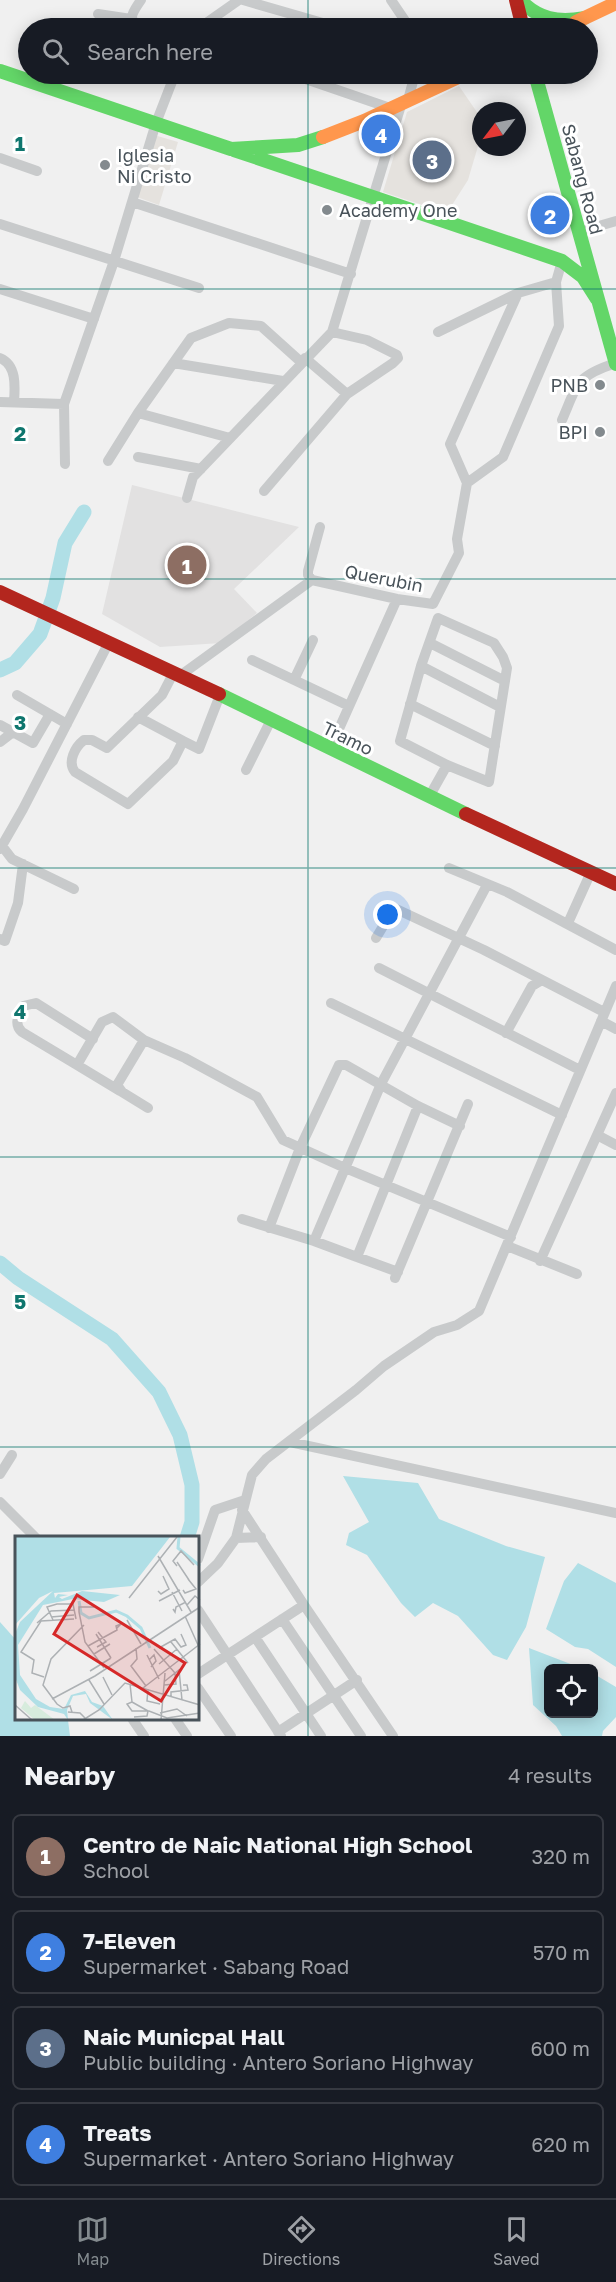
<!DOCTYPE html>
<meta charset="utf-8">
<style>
body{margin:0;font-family:"Golos Text",sans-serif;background:#242831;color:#f1f3f6}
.controls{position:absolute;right:18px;bottom:18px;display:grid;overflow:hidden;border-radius:9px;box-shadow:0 3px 15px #0003}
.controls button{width:54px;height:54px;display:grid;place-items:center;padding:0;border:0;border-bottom:2px solid #363941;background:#171b24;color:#f1f3f6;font:30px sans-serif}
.compass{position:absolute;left:472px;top:102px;width:54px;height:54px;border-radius:50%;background:#171b24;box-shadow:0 3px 15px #0003;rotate:238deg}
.you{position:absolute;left:388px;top:915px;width:21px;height:21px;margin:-15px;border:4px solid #fff;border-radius:50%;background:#1a73e8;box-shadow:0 0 0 9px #1a73e833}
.badge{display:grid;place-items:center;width:39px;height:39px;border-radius:50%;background:#838a8e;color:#fff;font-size:20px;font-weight:700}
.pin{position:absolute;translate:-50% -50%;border:3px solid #fff;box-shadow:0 2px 6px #0006}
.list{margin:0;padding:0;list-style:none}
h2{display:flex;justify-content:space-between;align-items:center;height:78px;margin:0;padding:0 24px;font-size:26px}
h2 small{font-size:20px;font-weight:400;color:#9ea1a6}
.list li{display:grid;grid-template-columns:39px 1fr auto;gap:18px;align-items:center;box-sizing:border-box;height:84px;margin:0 12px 12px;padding:0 12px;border:2px solid #363941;border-radius:9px}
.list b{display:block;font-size:22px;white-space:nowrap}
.list p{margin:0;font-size:20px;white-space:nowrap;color:#9ea1a6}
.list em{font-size:20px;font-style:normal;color:#9ea1a6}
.icon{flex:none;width:33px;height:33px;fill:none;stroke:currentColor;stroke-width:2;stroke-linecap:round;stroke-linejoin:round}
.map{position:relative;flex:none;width:616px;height:1736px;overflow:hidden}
.search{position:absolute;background:#171b24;box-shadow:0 3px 15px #0003;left:18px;right:18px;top:18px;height:66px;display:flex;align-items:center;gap:15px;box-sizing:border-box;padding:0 21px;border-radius:33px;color:#9ea1a6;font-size:22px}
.sheet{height:462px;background:#171b24}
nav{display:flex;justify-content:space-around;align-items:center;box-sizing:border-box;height:84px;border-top:2px solid #363941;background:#171b24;font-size:16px;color:#9ea1a6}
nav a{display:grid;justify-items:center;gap:3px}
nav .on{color:#838a8e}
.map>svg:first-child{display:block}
</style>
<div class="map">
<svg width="616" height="1736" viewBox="0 0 616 1736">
<rect width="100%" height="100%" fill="#f0f0f0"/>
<path fill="#e5e2de" d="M 459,86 L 481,118 L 481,136 L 468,180 L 447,213 L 383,192 L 407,112 Z
M 154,135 L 178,142 L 159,205 L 137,197 Z"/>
<path fill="#e2e1e1" d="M 132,485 L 299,527 L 234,589 L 257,613 L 221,643 L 160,647 L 102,614 Z"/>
<path fill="#b0dfe6" d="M 343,1476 L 418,1483 L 439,1519 L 506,1546 L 545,1557 L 526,1627 L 507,1660 L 493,1655 L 458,1616 L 433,1603 L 415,1617 L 401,1603 L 367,1555 L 346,1545 L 349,1533 L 369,1522 Z
M 578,1563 L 616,1583 L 616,1667 L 588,1649 L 575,1647 L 546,1629 L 564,1581 Z
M 0,1622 L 16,1640 L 16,1720 L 68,1720 L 70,1736 L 0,1736 Z
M 529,1648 L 581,1668 L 548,1668 L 548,1714 L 594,1714 L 594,1674 L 616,1687 L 616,1717 L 603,1731 L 602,1736 L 562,1736 L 556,1726 L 533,1705 Z"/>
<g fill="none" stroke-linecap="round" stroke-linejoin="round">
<path stroke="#b0dfe6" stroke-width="15" d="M 0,670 L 15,663 L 40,634 L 53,598 L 65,543 L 84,512
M 0,1263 L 18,1278 L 112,1339 L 159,1392 L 180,1435 L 192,1485 L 192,1522 L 187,1538"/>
<path stroke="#c8cacb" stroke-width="10" d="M 141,0 C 125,23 131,22 155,28
M 243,0 L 340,28
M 391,0 L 410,28
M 98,14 L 131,19
M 199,28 L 239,0
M 291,74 L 390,108
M 408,100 L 415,74
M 0,158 L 37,171
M 132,202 L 351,274
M 0,224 L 199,288
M 578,232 L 616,221
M 0,289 L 94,319
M 332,332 L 367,340 L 397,355 L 398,358 L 393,363 L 347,394
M 438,332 L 518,293 L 556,282 L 562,261
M 0,358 C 17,365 15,387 14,402
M 173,363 L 283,381
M 0,402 L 64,404
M 562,420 C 578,383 576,376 616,363
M 230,438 L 138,413 L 191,338 L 229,323 L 261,326 L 301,362
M 138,457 L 201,469
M 108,461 L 138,413
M 65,464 L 64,404 L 114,261 L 156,123 L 175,74
M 467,483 L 450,444 L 518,293
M 264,491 L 347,394 L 305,358
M 187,498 L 193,477 L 332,332 L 402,102
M 312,580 L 308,575 L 308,571 L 320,527
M 438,618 L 494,643 L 503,657 L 507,668 L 489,782 L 447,765 L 400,741 L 421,666 Z
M 430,643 L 505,681
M 252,660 L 349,706
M 421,666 L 500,707
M 181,675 L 312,580 L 397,599 L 433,604 L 459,553 L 457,539 L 467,483 L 503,457 L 559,326 L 556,282
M 294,680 L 313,640
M 17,695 L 67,724
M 410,704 L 495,746
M 138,717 L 183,741 L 173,761 L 128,804 L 75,772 C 67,762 75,747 84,740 L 92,740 L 107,748 L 162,695 L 174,672
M 0,725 L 33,743 L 50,714
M 183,741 L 199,749 L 220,695
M 0,742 L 13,732
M 330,749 L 397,599
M 246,770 L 271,720
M 429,797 L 447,765
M 2,846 L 12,859 L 74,889
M 0,849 L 23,809 L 108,644
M 449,868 L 507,892 L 616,950
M 568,923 L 591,872
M 376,938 L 394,908 L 484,950 L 604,1012
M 0,939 L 5,941 L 18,903 L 23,864
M 379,968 L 580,1070
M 331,1003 L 562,1115
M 601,1021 L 616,1029
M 506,1033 L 532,986 L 542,980
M 93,1039 L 36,1003 L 23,1006 C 19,1015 13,1024 22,1032 L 77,1065 L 102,1022 L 113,1017 L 144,1040 L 185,1058 L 257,1097 L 283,1140 L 345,1168 L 511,1237
M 144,1040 L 117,1085 L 122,1092 L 148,1108
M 77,1065 L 120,1091
M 597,1135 L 616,1145
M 242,1219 L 314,1241 L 357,1257
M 269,1228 L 300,1148 L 339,1065 L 346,1065 L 418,1106 L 460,1126
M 314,1241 L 381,1084 L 487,885
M 507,1246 L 577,1274
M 540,1261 L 616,1093
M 398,1272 L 357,1257 L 418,1106
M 395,1278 L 468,1104
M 290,1442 L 616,1513
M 0,1474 L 12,1455
M 0,1502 L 36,1538
M 236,1538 L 261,1537
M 198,1559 L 215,1510 L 245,1500
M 198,1582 L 218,1563 L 236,1538 L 252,1475 L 266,1459 L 356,1390 L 384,1366 L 434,1332 L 457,1325 L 479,1311 L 616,986
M 304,1605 L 393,1736
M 198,1610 L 281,1736
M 282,1619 L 361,1736
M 255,1637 L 321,1736
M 198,1674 L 304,1605 L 242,1510
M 198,1688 L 231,1736
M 133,1720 L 144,1736
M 176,1720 L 187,1736
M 278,1732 L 357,1680"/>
<path stroke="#63d668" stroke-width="14" d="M 520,0 C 538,19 558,23 584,18
M 0,71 L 231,149 L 298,145 L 323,137
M 535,74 L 616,364
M 234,150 L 562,261 L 583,277 L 597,299
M 219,694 L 466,814"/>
<path stroke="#ff974d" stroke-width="14" d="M 576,22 L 616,3
M 323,137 L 364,121 L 465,74"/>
<path stroke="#b3261e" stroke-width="14" d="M 516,0 L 523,28
M 0,592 L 219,694
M 466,814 L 616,884"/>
</g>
<path fill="none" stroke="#0f766e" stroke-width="1.5" stroke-opacity="0.55" d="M 308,0 L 308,28M 308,74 L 308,1736M 0,289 L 616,289M 0,579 L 616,579M 0,868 L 616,868M 0,1157 L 616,1157M 0,1447 L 616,1447"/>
<g fill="#838a8e" stroke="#fff" stroke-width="2">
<circle cx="105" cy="165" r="6"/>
<circle cx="327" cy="210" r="6"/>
<circle cx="600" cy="385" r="6"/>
<circle cx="600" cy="432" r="6"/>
</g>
<g text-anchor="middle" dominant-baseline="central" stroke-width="6" stroke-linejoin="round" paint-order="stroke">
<g font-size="18" fill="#49535a" stroke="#fff" text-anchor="start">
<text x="117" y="155">Iglesia<tspan x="117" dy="21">Ni Cristo</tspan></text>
<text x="339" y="210">Academy One</text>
<text x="588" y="385" text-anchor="end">PNB</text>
<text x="588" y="432" text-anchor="end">BPI</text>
</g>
<g font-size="18" fill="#49535a" stroke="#fff">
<text transform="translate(583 179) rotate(75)">Sabang Road</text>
<text transform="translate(384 578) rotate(11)">Querubin</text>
<text transform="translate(348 738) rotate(26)">Tramo</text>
</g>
</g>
<g transform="translate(15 1536)">
<rect width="184" height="184" fill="#f0f0f0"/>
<path d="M 10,165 L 16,172 L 20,169 L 40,184 L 20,184 L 6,172 Z" fill="#d7ecdd"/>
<path d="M 0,1 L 155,1 L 117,50 L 39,57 L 40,62 L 43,58 L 53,59 L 44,61 L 47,63 L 67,55 L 105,59 L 89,66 L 58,63 L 28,69 L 3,109 L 5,139 L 21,163 L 35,171 L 49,173 L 56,159 L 70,155 L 77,166 L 88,170 L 98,184 L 75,167 L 71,158 L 58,160 L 52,174 L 53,184 L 49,178 L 23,171 L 5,154 L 0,141 L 0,98 L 5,86 L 38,55 L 24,62 L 0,89 Z" fill="#b0dfe6"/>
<path fill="none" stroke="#b0dfe6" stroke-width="3" d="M 164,1 L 163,12 L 185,30M 64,65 L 66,77 L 74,82 L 101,75 L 112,80 L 126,92 L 135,112"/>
<path fill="none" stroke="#adb1b4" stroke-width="1.5" d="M 143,20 L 176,76M 162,26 L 174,44M 162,30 L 158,25 L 166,15 L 179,29M 168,54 L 170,57 L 181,53 L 173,43M 143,55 L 146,58 L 154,53 L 148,40M 157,56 L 167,75M 114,62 L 162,1M 144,65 L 165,54M 172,69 L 180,60 L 185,64M 79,71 L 64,71 L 64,76 L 70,106 L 89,132M 158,73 L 160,76 L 161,71 L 171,66M 170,80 L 183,109M 36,81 L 59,79M 38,84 L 32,71 L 42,68 L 58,68 L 61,83M 112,84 L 126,108M 22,87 L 36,75 L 59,74M 81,98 L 96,122M 156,106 L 173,127M 73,110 L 102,94 L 101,90 L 106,88 L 102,92M 82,111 L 91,106 L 83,96M 121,112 L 122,123 L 116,130 L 131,150M 144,112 L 160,103 L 166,111 L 171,109 L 166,98M 139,113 L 160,137 L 161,148 L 149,149M 79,118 L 95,108M 132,119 L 144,143M 134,124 L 139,119 L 141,125 L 136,131M 144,128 L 162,113M 75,135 L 96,122M 29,141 L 17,137 L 19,124 L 6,116 L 26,85 L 59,83M 88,141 L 97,159M 74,144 L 89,168M 150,145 L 164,134 L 167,164M 115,148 L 117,166M 128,152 L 185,108M 133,153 L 132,165 L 145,168M 156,160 L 156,156 L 173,154 L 172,149 L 168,149M 37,163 L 80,140 L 185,71M 117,166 L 112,168 L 117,175 L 134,175 L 152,182 L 185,177M 117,166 L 133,175 L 132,180 L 119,181M 0,169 L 17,184M 53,176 L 65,177 L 71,183M 57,176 L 55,170 L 48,172 L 42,168 L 28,149 L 36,123 L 69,89M 145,177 L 162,173 L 172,180M 68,184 L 84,174 L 110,147 L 185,169M 146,184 L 150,137"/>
<path fill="#d62828" fill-opacity="0.15" stroke="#d62828" stroke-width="3" d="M 62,59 L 170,127 L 146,165 L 39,98 Z"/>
<rect width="184" height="184" fill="none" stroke="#49535a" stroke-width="3"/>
</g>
<g font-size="20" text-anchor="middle" font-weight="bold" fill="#0f766e" stroke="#fff" stroke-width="6" stroke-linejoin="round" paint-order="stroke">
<text x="20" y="151">1</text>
<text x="20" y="441">2</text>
<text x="20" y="730">3</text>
<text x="20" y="1019">4</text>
<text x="20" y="1309">5</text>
</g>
</svg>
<div class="controls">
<button><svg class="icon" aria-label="locate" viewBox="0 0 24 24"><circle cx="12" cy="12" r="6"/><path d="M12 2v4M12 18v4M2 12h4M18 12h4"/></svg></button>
</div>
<svg class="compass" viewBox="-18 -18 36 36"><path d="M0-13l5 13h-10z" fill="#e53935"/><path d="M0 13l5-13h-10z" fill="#9ea1a6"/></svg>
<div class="you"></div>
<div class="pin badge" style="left:187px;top:565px;background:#8d6e63">1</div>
<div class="pin badge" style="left:550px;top:215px;background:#3f7fe0">2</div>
<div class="pin badge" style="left:432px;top:160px;background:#5c6f8a">3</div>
<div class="pin badge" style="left:381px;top:134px;background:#3f7fe0">4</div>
<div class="search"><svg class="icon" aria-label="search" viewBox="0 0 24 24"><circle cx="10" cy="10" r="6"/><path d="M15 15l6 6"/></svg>Search here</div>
</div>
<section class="sheet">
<h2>Nearby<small>4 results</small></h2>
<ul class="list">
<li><span class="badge" style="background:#8d6e63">1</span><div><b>Centro de Naic National High School</b><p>School</p></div><em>320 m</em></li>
<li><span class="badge" style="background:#3f7fe0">2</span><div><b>7-Eleven</b><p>Supermarket · Sabang Road</p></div><em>570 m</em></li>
<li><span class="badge" style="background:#5c6f8a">3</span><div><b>Naic Municpal Hall</b><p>Public building · Antero Soriano Highway</p></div><em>600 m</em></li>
<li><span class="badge" style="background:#3f7fe0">4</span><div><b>Treats</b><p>Supermarket · Antero Soriano Highway</p></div><em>620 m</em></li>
</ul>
</section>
<nav>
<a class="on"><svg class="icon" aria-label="map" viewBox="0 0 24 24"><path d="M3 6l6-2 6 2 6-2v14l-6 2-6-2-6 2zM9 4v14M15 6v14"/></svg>Map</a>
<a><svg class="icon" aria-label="directions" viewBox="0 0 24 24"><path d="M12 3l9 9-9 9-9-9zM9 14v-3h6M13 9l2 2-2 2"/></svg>Directions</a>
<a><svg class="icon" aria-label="saved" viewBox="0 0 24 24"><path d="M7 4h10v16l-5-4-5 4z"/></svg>Saved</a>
</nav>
